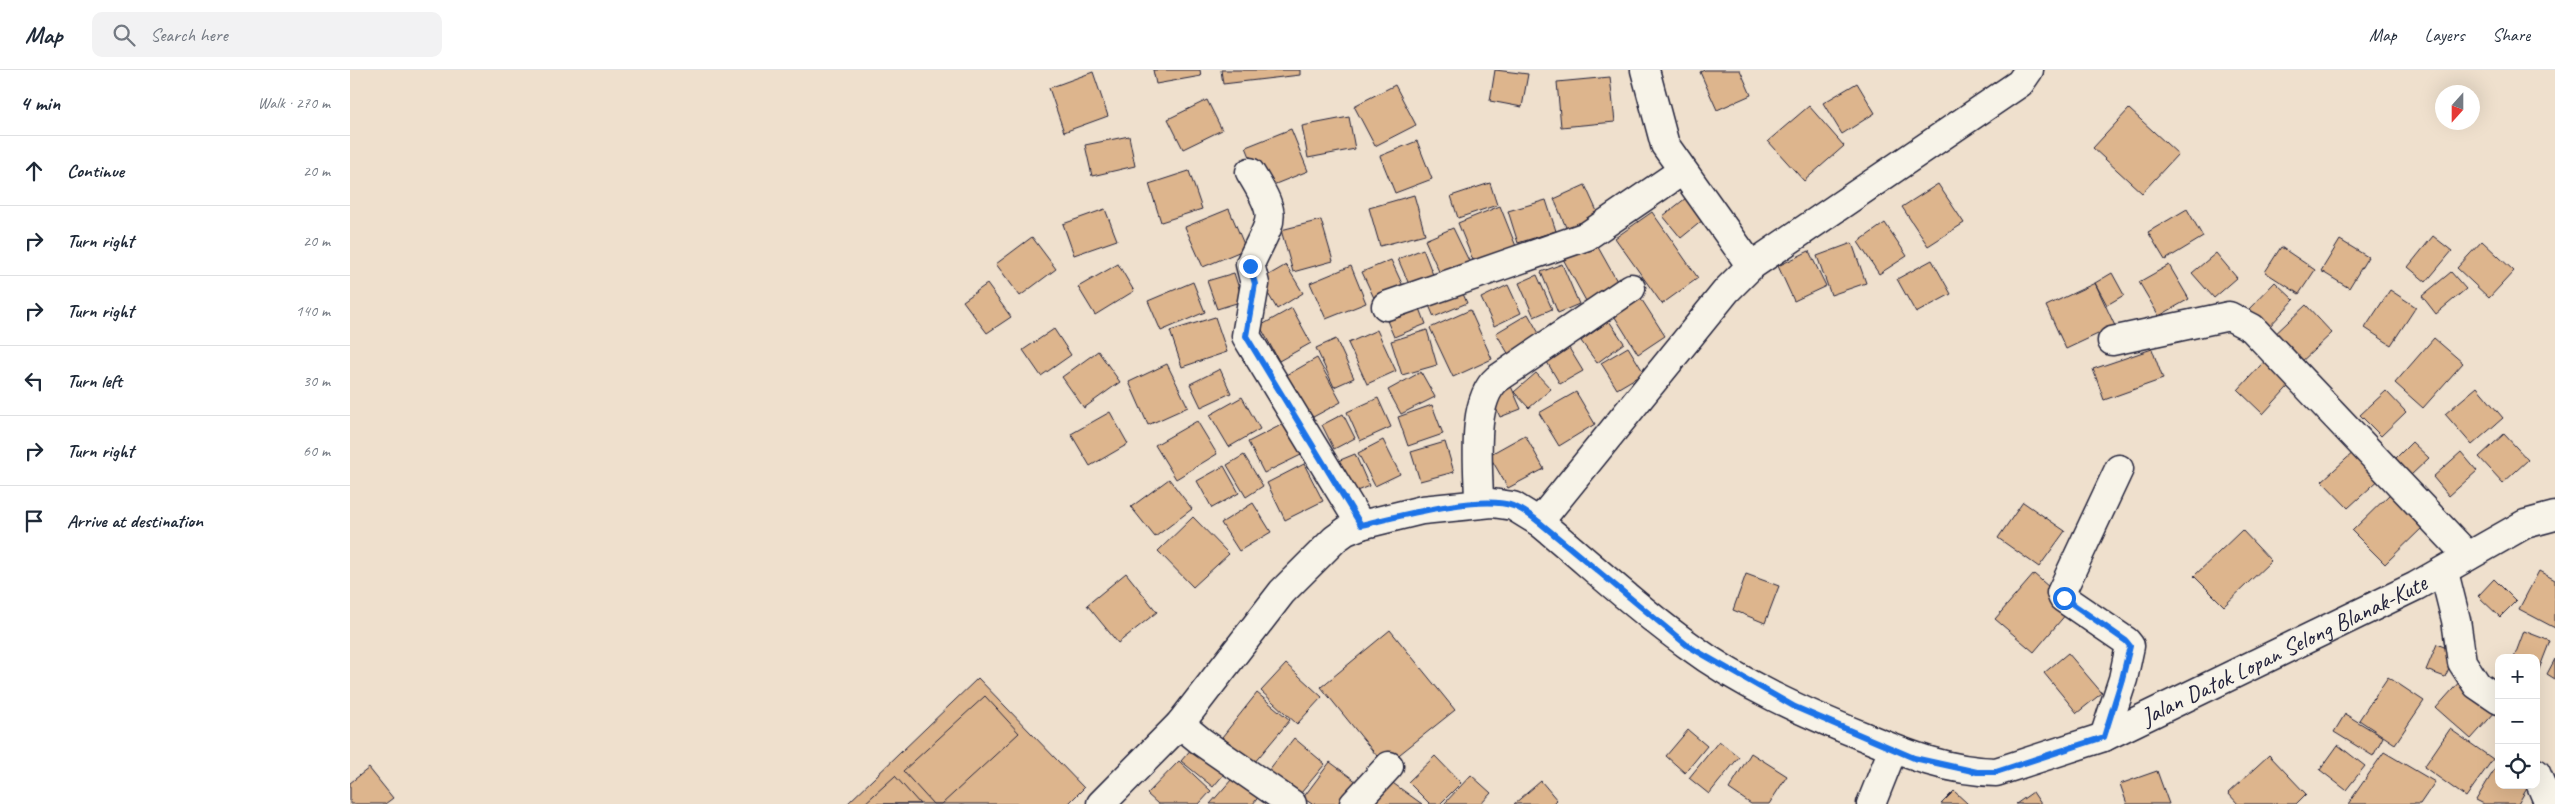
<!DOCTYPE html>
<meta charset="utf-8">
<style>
body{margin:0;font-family:Caveat,sans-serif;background:#f2f2f3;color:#1f2937}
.controls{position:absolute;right:15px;bottom:15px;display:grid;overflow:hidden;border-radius:10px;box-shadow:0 5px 20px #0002}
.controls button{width:45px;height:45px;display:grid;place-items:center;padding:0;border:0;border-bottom:1px solid #e0e1e3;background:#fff;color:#1f2937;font:25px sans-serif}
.compass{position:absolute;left:2085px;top:15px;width:45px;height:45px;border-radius:50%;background:#fff;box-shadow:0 5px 20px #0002;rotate:201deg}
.stop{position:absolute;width:15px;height:15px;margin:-11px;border:4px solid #1a73e8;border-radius:50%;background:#fff}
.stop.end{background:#1a73e8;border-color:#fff;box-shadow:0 1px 5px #0008}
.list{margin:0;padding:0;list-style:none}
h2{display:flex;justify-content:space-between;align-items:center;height:65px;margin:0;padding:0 20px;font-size:21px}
h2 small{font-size:16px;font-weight:400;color:#747a83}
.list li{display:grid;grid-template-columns:32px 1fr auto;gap:15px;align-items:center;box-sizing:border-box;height:70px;padding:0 20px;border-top:1px solid #e0e1e3}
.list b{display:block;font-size:19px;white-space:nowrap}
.list em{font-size:16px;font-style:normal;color:#747a83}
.icon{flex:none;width:28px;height:28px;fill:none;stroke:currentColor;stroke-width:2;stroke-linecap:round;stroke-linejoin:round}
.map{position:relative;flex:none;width:2205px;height:734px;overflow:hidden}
header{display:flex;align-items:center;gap:30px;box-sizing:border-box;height:70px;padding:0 25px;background:#fff;border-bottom:1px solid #e0e1e3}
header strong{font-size:24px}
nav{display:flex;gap:28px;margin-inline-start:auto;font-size:18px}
.search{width:350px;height:45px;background:#f2f2f3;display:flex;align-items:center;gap:12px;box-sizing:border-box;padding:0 18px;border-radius:10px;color:#747a83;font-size:19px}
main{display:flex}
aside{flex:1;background:#fff}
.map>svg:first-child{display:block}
</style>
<header>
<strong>Map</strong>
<div class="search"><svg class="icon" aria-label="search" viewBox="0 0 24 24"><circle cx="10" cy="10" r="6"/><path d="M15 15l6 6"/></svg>Search here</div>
<nav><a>Map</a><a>Layers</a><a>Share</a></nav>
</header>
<main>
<aside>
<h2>4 min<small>Walk · 270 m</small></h2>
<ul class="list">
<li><svg class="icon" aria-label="ahead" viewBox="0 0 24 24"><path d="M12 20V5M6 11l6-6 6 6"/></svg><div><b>Continue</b></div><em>20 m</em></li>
<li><svg class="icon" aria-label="right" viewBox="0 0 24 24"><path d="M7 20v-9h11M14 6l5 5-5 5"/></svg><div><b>Turn right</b></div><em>20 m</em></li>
<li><svg class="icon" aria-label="right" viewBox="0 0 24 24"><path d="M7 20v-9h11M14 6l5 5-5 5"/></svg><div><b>Turn right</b></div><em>140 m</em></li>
<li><svg class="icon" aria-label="left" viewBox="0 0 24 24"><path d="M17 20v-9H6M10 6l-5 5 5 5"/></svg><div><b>Turn left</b></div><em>30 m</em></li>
<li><svg class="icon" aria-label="right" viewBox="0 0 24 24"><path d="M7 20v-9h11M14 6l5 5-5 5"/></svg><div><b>Turn right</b></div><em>60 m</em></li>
<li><svg class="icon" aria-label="arrive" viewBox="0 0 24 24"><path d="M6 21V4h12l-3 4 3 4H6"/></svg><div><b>Arrive at destination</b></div></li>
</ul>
</aside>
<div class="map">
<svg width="2205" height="734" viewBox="0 0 2205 734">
<rect width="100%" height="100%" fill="#efe0cd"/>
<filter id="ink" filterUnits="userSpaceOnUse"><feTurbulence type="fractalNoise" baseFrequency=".02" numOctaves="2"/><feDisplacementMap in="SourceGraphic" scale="10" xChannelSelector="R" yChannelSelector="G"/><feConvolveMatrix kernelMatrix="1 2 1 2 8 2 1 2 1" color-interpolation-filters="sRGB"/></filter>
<g filter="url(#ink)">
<path fill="#ddb58d" stroke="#22223b" d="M 803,0 L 850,0 L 851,6 L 806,14 Z
M 871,0 L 950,0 L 950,5 L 873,14 Z
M 1145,0 L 1178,4 L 1172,37 L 1140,31 Z
M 1355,0 L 1390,0 L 1401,25 L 1367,40 L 1350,2 Z
M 743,2 L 758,46 L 714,62 L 699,18 Z
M 1260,7 L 1265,52 L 1211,57 L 1207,12 Z
M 1507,13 L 1525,43 L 1492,64 L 1473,33 Z
M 1045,15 L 1066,55 L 1025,76 L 1004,36 Z
M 857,30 L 872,60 L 833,79 L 818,49 Z
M 1459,36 L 1494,76 L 1454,111 L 1418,71 Z
M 1779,39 L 1828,84 L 1792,123 L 1743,78 Z
M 999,47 L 1005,79 L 958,88 L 952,56 Z
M 941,59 L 958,101 L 913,119 L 896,77 Z
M 779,66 L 785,96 L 742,106 L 735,75 Z
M 1067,71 L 1082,109 L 1045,123 L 1030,86 Z
M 839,101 L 852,139 L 811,152 L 799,114 Z
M 1140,113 L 1147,135 L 1108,148 L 1101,126 Z
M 1588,114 L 1614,153 L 1578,176 L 1552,137 Z
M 1235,115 L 1250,148 L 1218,162 L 1204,129 Z
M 1064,125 L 1075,164 L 1030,176 L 1019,138 Z
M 1336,128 L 1353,150 L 1331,168 L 1313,146 Z
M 1196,130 L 1206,161 L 1168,173 L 1158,141 Z
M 1150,136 L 1169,184 L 1127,200 L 1108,153 Z
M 755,139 L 767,170 L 724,185 L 713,154 Z
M 879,139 L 896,179 L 853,197 L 835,157 Z
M 1837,139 L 1853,167 L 1815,190 L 1798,162 Z
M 1302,142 L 1348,208 L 1312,234 L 1265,168 Z
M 971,150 L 983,191 L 943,202 L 931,160 Z
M 1535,153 L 1557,186 L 1529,204 L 1508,172 Z
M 1103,158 L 1120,193 L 1091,206 L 1075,170 Z
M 2083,166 L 2102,181 L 2076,212 L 2058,197 Z
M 682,167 L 706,199 L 670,226 L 646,194 Z
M 1244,170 L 1268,213 L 1236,231 L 1212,187 Z
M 1990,170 L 2018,187 L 1999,218 L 1971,201 Z
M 2132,171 L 2164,201 L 2139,228 L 2107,198 Z
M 1502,173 L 1516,213 L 1481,225 L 1467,186 Z
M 1931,177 L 1965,200 L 1949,224 L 1915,202 Z
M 1073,179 L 1085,210 L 1061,219 L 1048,189 Z
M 1459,181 L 1476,216 L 1444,231 L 1428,196 Z
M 1866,183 L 1887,208 L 1864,228 L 1842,203 Z
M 1041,190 L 1053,216 L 1024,228 L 1012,202 Z
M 1582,190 L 1601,224 L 1566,243 L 1547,209 Z
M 768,194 L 784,221 L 745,245 L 728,217 Z
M 1212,194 L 1229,234 L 1208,243 L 1191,202 Z
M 936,195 L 953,223 L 927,239 L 910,210 Z
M 1819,195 L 1839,229 L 1809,246 L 1789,212 Z
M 1001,196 L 1016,233 L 976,249 L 960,213 Z
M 2101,202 L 2116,219 L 2086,244 L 2072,226 Z
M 884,203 L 893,231 L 867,239 L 857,211 Z
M 1762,203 L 1774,225 L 1757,235 L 1745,213 Z
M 1187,205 L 1202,239 L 1184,247 L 1169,213 Z
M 843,212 L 855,242 L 811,261 L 798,231 Z
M 1108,212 L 1117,233 L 1084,247 L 1075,226 Z
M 1925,212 L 1944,230 L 1919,257 L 1899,239 Z
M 1745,213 L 1765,256 L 1716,279 L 1696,236 Z
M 637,214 L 661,247 L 637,263 L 613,231 Z
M 1158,215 L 1171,243 L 1144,256 L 1131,228 Z
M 2040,220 L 2066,237 L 2041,275 L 2015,258 Z
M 1290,227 L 1315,266 L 1288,284 L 1263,244 Z
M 1068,233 L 1076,254 L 1044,267 L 1035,246 Z
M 1956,235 L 1982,263 L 1948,295 L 1921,268 Z
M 942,238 L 961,273 L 929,291 L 910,256 Z
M 1120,240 L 1142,289 L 1103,307 L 1080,258 Z
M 1178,244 L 1191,267 L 1159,285 L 1146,263 Z
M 865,247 L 877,282 L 832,297 L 820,261 Z
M 1259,251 L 1274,273 L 1247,293 L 1231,271 Z
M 704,259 L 721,285 L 691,306 L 673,280 Z
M 1027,260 L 1046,301 L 1017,314 L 998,273 Z
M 1077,260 L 1087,295 L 1052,305 L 1041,271 Z
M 2084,268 L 2113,293 L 2073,338 L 2045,313 Z
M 986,269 L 1004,308 L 984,317 L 966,278 Z
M 1216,273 L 1233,301 L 1210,314 L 1194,287 Z
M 1278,277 L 1294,303 L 1267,319 L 1251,293 Z
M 1802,279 L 1813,309 L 1754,330 L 1743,299 Z
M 748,281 L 770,312 L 734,338 L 712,307 Z
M 1920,285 L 1946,308 L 1913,344 L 1888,320 Z
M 967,288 L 991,332 L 952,353 L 928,310 Z
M 817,294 L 838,337 L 798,355 L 779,312 Z
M 870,299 L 881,323 L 851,337 L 840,314 Z
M 1071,302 L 1085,327 L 1051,344 L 1038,320 Z
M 1186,303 L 1201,319 L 1179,338 L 1164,322 Z
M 1160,314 L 1171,339 L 1150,347 L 1139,323 Z
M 2127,317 L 2153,348 L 2122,375 L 2095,344 Z
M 2036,321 L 2056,342 L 2031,366 L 2010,345 Z
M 1226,322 L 1245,354 L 1209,376 L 1189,343 Z
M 892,327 L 910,359 L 879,377 L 860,345 Z
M 1028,328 L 1041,357 L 1010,371 L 997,342 Z
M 1082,335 L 1093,364 L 1058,376 L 1048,347 Z
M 760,342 L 778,374 L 740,396 L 721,364 Z
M 993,344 L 1005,368 L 984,379 L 972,355 Z
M 847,351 L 867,384 L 826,409 L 805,375 Z
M 935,353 L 951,385 L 914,403 L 898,372 Z
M 2154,364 L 2178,390 L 2153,413 L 2129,387 Z
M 1175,365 L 1194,399 L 1158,418 L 1139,385 Z
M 1033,370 L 1050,404 L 1025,416 L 1008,383 Z
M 1095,372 L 1104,402 L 1070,411 L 1061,382 Z
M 2062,372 L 2079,388 L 2060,406 L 2044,390 Z
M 2007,379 L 2033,406 L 1998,438 L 1972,411 Z
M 2111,382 L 2127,401 L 2099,426 L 2083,407 Z
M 1005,384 L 1019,416 L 997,425 L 983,393 Z
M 894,385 L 913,416 L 896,427 L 877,395 Z
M 954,394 L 973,431 L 935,450 L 917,413 Z
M 874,396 L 889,423 L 862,438 L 847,411 Z
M 819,409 L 842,439 L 805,467 L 781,437 Z
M 2042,422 L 2075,455 L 2035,494 L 2002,461 Z
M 1673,432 L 1715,461 L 1689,497 L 1648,468 Z
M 903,433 L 921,462 L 889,481 L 871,453 Z
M 843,447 L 879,484 L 843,517 L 808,481 Z
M 1892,460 L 1921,491 L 1874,536 L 1844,506 Z
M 2189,501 L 2205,510 L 2205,558 L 2169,539 Z
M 776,503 L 807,542 L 768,573 L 737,535 Z
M 1396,504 L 1429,516 L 1415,553 L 1383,540 Z
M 1684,504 L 1722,537 L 1684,582 L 1645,549 Z
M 2144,509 L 2166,531 L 2150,547 L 2128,526 Z
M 1040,560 L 1105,640 L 1035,696 L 971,617 Z
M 2174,561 L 2200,571 L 2186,607 L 2186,588 L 2164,588 Z
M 2087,574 L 2106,582 L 2095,607 L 2076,600 Z
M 1718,583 L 1752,623 L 1727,643 L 1694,603 Z
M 2205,589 L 2205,609 L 2197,604 Z
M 936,594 L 972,627 L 947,654 L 911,621 Z
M 2038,607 L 2074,631 L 2045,674 L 2009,650 Z
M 628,608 L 734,718 L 718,734 L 497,734 Z
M 2111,610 L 2146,641 L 2121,669 L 2086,638 Z
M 907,623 L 940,650 L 904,693 L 872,667 Z
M 635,626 L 669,663 L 592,734 L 583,734 L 553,701 Z
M 1995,644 L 2033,667 L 2023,686 L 1984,662 Z
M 2100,659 L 2143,689 L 2116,727 L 2074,697 Z
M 1338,660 L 1357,676 L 1335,703 L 1316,686 Z
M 944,668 L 975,694 L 946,729 L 915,705 Z
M 848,671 L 880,697 L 863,717 L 831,691 Z
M 1369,671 L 1389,687 L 1359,724 L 1339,708 Z
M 1988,675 L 2015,696 L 1996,720 L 1970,700 Z
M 2034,682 L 2085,712 L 2070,734 L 1998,734 Z
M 1401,683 L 1437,706 L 1419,734 L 1401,734 L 1379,719 Z
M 1919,685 L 1956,724 L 1946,734 L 1888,734 L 1878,723 Z
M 1085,686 L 1111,713 L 1090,734 L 1080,734 L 1058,712 Z
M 829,691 L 861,721 L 849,734 L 808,734 L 797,724 Z
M 980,692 L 1007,712 L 990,734 L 962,734 L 953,728 Z
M 2149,692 L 2149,715 L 2179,715 L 2168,734 L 2134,734 L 2126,730 Z
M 19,698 L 43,728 L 35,734 L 0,734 L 0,713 Z
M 889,701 L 913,721 L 903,734 L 860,734 Z
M 1807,701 L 1819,734 L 1777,734 L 1770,714 Z
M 1121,705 L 1141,723 L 1131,734 L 1094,734 Z
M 545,706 L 570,734 L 514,734 Z
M 1040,711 L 1072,734 L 1023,734 Z
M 1191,711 L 1207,730 L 1203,734 L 1164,734 Z
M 1604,721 L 1618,734 L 1591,734 Z
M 1683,722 L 1691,734 L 1666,734 Z"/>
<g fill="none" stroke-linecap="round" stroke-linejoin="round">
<defs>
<g id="minor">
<path d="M 1295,0 L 1315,75 L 1401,196"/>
<path d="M 900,102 C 930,151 922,146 900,194 L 905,214 L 896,266 L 1011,455"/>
<path d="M 1036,236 L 1237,166 L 1332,101"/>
<path d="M 1762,271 L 1879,246 L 1902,258 L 2118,486"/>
<path d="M 1129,433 C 1129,399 1120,332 1147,309 L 1281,218"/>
<path d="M 1189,452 L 1377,220 L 1401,196 L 1670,13 L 1679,0"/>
<path d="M 2094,502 L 2106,550 L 2112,592 L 2127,615 L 2149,630"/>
<path d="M 830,654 L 852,672 L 942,734"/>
<path d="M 1754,667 L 1773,609 L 1780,576 L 1776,571 L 1713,528 L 1711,523 L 1769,399"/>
<path d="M 2186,703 L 2199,734"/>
<path id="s1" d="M 751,734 L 830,654 L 932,522 L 985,469 L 996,461 L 1011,455 L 1072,440 L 1142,433 L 1163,436 L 1189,452 C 1239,493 1286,538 1338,575 C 1390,614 1455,643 1515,667 C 1558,685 1599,701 1646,702 L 1754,667 L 2066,516 L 2175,454 L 2205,446"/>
<path d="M 1004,734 L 1039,696"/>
<path d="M 1521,734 L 1543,679"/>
</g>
</defs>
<use href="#minor" stroke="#22223b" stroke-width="31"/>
<use href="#minor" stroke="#f7f3e8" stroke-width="28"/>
</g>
</g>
<g fill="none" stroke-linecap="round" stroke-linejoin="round" filter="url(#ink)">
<path stroke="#1a73e8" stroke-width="6" d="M 900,196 L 905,214 L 896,266 L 1011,455 C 1045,447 1131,424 1163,436 C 1173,439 1181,446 1189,452 L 1338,576 L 1445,637 L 1564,688 L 1627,702 L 1646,702 L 1754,667 L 1772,609 L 1780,576 L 1776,571 L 1714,528"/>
</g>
<g text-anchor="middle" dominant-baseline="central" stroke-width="5" stroke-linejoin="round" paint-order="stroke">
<g font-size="24" fill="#22223b" stroke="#f7f3e8">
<text stroke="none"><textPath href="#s1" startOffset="1412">Jalan Datok Lopan Selong Blanak-Kute</textPath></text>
</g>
</g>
</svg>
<div class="controls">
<button>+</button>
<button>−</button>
<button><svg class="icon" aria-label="locate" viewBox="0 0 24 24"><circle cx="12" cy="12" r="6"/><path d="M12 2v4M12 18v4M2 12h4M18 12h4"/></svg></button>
</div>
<svg class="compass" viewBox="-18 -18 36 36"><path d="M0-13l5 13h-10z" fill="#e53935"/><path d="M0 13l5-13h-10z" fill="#747a83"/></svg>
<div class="stop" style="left:1714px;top:528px"></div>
<div class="stop end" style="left:900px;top:196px"></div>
</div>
</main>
